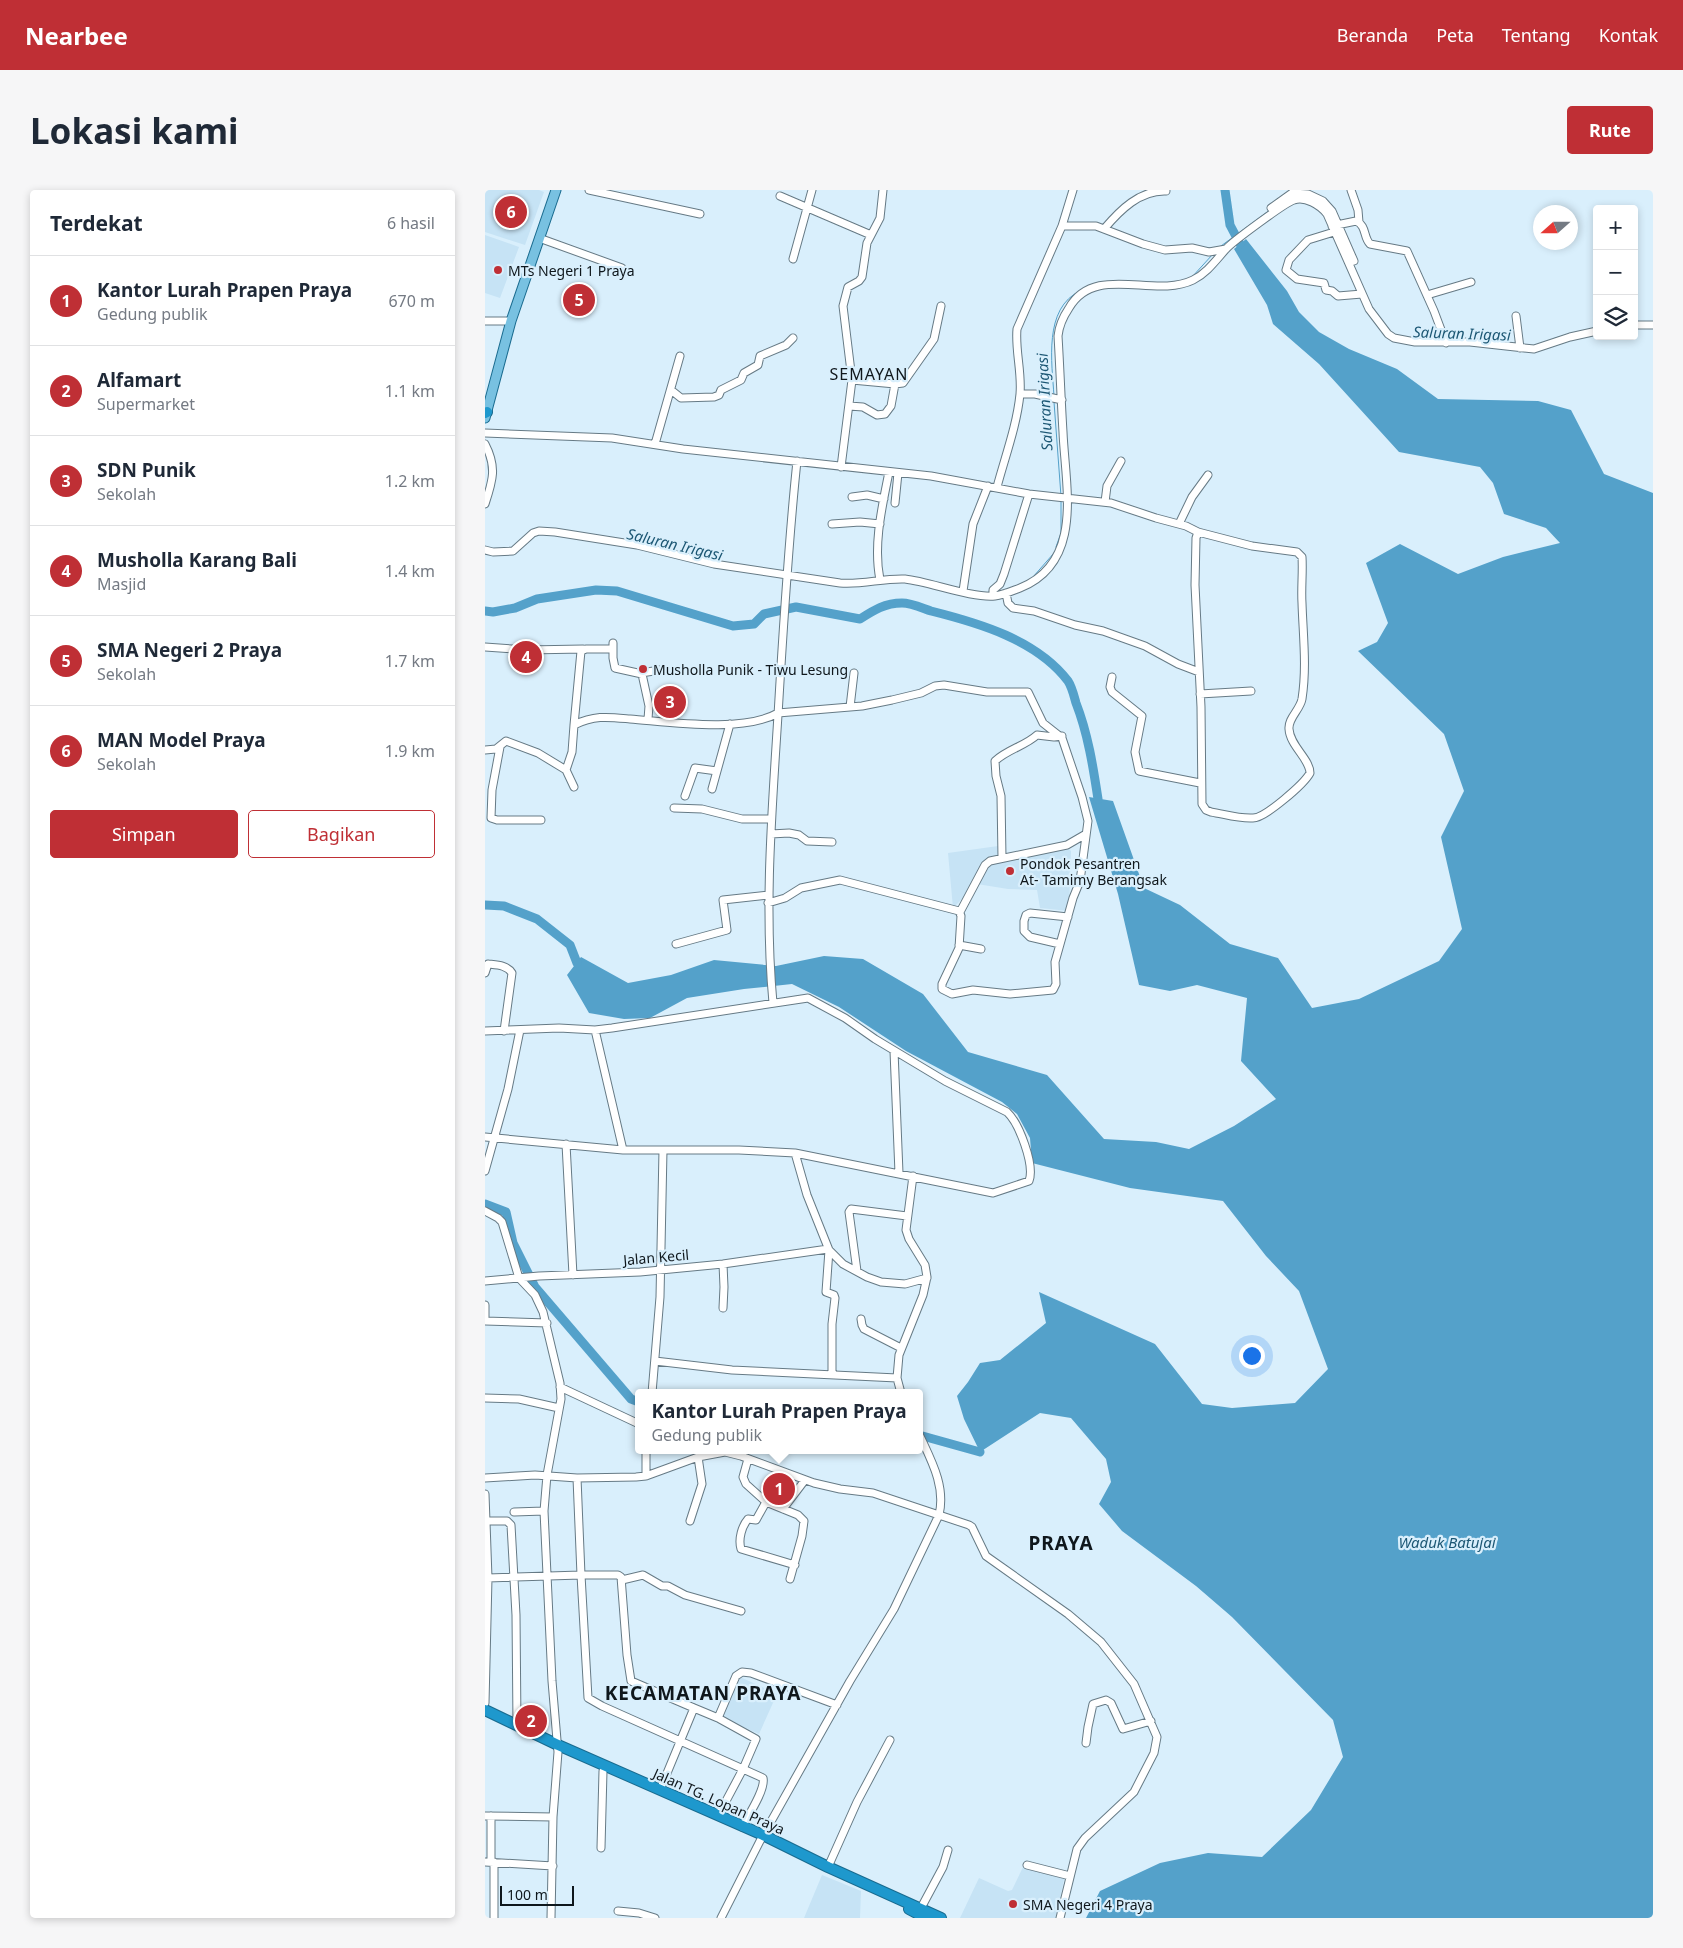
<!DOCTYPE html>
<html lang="id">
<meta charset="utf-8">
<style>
body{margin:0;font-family:"Noto Sans",sans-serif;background:#f6f6f7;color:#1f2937}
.controls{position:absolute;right:15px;top:15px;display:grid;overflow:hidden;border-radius:5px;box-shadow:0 2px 8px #0003}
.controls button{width:45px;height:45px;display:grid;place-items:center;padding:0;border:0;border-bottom:1px solid #e0e1e3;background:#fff;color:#1f2937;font:25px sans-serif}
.compass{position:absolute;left:1048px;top:15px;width:45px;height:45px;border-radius:50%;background:#fff;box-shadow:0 2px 8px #0003;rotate:249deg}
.scale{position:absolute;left:15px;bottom:12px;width:74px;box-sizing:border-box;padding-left:5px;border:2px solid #0f171c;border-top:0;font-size:14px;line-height:18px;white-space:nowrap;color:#0f171c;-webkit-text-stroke:4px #d9effc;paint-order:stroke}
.you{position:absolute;left:766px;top:1165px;width:18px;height:18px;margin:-12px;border:4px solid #fff;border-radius:50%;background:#1a73e8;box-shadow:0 0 0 8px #1a73e833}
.badge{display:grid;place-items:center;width:32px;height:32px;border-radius:50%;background:#bf2f35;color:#fff;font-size:16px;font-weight:700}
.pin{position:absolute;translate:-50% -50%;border:2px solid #fff;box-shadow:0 1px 5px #0006}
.popup{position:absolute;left:150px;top:1199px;width:288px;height:65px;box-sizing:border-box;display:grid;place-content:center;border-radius:5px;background:#fff;filter:drop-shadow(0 1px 4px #0005);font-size:16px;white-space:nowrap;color:#747a83}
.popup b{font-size:19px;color:#1f2937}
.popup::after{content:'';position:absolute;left:50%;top:100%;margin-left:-10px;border:10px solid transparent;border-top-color:#fff}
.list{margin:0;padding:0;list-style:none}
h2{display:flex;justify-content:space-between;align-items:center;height:65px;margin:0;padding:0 20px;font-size:21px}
h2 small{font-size:16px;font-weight:400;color:#747a83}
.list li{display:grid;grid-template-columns:32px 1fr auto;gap:15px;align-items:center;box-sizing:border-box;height:90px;padding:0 20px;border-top:1px solid #e0e1e3}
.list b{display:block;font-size:19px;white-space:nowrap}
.list p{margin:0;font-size:16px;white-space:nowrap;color:#747a83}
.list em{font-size:16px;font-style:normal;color:#747a83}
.actions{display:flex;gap:10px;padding:15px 20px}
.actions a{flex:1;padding:11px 0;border:1px solid #bf2f35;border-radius:5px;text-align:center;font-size:18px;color:#bf2f35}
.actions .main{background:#bf2f35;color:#fff}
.icon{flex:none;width:28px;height:28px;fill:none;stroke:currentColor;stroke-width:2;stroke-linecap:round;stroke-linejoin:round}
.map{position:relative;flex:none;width:1168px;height:1728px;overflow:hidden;border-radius:5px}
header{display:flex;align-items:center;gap:30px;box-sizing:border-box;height:70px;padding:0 25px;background:#bf2f35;color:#fff}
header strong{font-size:24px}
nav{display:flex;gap:28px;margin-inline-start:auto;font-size:18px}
.intro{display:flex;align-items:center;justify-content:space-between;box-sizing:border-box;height:120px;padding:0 30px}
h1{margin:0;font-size:35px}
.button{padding:12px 22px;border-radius:5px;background:#bf2f35;color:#fff;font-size:18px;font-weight:700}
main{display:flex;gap:30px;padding:0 30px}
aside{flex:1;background:#fff;border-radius:5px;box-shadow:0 2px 8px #0003}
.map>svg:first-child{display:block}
</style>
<header>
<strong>Nearbee</strong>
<nav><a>Beranda</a><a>Peta</a><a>Tentang</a><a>Kontak</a></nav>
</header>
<div class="intro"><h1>Lokasi kami</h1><a class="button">Rute</a></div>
<main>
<aside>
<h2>Terdekat<small>6 hasil</small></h2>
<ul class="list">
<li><span class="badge">1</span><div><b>Kantor Lurah Prapen Praya</b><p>Gedung publik</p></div><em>670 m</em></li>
<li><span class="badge">2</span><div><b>Alfamart</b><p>Supermarket</p></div><em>1.1 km</em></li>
<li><span class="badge">3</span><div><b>SDN Punik</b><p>Sekolah</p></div><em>1.2 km</em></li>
<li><span class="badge">4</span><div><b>Musholla Karang Bali</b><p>Masjid</p></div><em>1.4 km</em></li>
<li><span class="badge">5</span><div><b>SMA Negeri 2 Praya</b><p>Sekolah</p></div><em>1.7 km</em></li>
<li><span class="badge">6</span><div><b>MAN Model Praya</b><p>Sekolah</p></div><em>1.9 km</em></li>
</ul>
<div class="actions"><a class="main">Simpan</a><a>Bagikan</a></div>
</aside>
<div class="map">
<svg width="1168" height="1728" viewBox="0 0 1168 1728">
<rect width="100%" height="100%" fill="#d9effc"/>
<path fill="#c6e3f5" d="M 0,0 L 54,0 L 59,2 L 40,55 L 0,42 Z
M 0,45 L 34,57 L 15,108 L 0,103 Z
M 578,653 L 586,661 L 584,721 L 555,718 L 552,700 L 523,699 L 492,694 L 468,718 L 463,663 L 513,656 L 516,666 Z
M 253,1486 L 292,1504 L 274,1544 L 235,1527 Z
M 538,1677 L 579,1689 L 571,1728 L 475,1728 L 494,1688 L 523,1701 L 527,1700 Z
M 337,1685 L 376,1701 L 375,1728 L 319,1728 Z"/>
<path fill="#54a1ca" d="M 761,49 L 802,101 L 814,122 L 834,142 L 864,159 L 912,179 L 953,209 L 1053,211 L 1086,220 L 1119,284 L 1168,303 L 1168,1728 L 601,1728 L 615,1701 L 675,1673 L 723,1663 L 777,1667 L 826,1620 L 858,1567 L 848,1530 L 747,1427 L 711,1396 L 637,1341 L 614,1314 L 626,1292 L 621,1269 L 586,1228 L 555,1223 L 495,1262 L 479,1229 L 472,1206 L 483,1192 L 495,1173 L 515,1170 L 561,1133 L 554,1102 L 670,1154 L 717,1214 L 747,1218 L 810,1213 L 843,1179 L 814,1101 L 781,1066 L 738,1011 L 645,998 L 547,973 L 545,948 L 532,924 L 517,912 L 421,861 L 354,817 L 307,794 L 259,799 L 202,808 L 165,828 L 139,829 L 104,823 L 82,785 L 96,767 L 143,793 L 186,785 L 229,770 L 291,776 L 339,766 L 378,769 L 438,804 L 483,862 L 562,885 L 619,949 L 671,952 L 704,959 L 749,936 L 791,909 L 756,871 L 762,808 L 712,795 L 685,801 L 654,795 L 633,704 L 604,607 L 628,611 L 659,698 L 695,715 L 745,754 L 793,768 L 827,818 L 874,809 L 954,771 L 977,739 L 956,647 L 979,601 L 959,544 L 873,461 L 892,452 L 903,433 L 881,373 L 915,354 L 973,384 L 1018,367 L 1075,353 L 1061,338 L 1019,324 L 1008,293 L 995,277 L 914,262 L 834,174 L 788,134 L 782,115 L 749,59 Z"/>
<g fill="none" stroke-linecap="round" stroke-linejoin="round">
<path stroke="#54a1ca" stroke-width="1" d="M 736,56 L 785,20
M 707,87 L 728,64
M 1070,148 L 1078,146
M 569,206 C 567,173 558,118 595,101
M 569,212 L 576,306
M 571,357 L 576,343 L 576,310
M 408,386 L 418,386
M 548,387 L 569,363"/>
<path stroke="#54a1ca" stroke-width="9" d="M 740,0 L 745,35 L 755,54
M 0,421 L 8,422 L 30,418 L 52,409 L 111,400 L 132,401 L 248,436 L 269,434 L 279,424 L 311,417 L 375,429 C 389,420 400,413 417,413 C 426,413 437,418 446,421 C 494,433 552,450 583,491 C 587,497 589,506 591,513 C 603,544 608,576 613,609
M 0,715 L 19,716 L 52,729 L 85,755 L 92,773
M 0,1014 L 21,1022 L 28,1053 L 50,1097 L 146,1209 L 154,1212
M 434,1245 L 495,1262"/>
<defs>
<path id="minor" d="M 104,0 L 215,24
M 866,0 L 873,20 L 874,32
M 295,6 L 386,45
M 786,18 L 807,3 L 823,4 L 838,11 L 847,21 L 869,71
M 577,36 L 611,36 L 658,54 L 680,60 L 707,58 L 724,62 L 741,59
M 847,36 L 871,31 C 882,36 878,47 885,54 L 922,61 L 949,121 L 961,153
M 619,39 C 635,20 655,0 681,1
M 849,42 L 823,50 L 804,70 L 801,80 L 812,89 L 839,93 L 841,100 L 847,101 L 853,106 L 877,104
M 54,48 L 137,78
M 308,69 L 327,0
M 942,105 L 986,92
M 1031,126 L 1035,158
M 0,131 L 26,131
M 1149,135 L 1168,135
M 367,190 L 410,194 L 418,193 L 449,149 L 456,116
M 186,200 L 196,208 L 229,207 L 234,205 L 236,200 L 256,190 L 259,183 L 273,175 L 275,166 L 301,155 L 308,148
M 535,204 L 550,204 L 577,210
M 364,216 L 378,217 L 392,225 L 400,224 L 406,216 L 410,194
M 0,243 L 127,248 L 198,259 L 446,286 L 544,304 L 626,313 L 671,328 L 701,336 L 713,342 L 711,348 L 710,395 L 716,517 L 717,614 L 721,620 L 726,622 C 739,624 754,629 768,628 C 780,628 819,594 825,583 C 825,569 805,556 804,539 C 803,528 815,520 817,509 C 822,477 818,445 817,413 C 816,398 818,382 817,367 L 812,362 L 767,356 L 713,342
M 0,254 C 12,277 8,290 0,314
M 170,254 L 195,166
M 356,277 L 367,190 L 358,116 L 363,97 L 374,91 L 377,87 L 382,53 L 395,28 L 398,0
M 512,297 C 520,267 532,235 535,204 C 537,182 530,160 532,139 L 577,36 L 588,0
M 367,307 L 382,305 L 399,309
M 620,312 L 622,296 L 636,271
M 410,313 L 413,283
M 347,334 L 375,332 L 395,334
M 694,334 L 707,307 L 723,285
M 0,360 L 8,362 L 28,361 L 48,343 L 54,341 L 70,342 L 152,355 L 229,374 L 355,393 C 377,395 398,388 420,389 C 446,392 485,408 510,406 C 518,405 527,401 535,398 C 600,372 580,295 578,242 C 576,210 575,178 573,146 C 574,136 578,127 584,118 C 610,73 669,109 708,90 C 722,83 731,70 741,59 C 747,52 801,12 809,10 C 820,6 835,15 842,24 L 884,119 L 903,144 L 909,148 L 930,152 L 985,152 L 1049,159 L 1085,147 L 1112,141
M 395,390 C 388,355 397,317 404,282
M 478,401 L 488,334 L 503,296
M 521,403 L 523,413 L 528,418 L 549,421 L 590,435 L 618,441 L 660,456 L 693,474 L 714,482
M 508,406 L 508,400 L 515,394 L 519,384 L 544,304
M 128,453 L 128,468 L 130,478 L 157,484 L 164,516 L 163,529
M 0,457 L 42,460 L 98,459
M 156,483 L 175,480
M 627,487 L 625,497 L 627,502 L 657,526 L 650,562 L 654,581 L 715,593
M 715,504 L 766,501
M 365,517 L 369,483
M 89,535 L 96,461 L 101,459 L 127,459
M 15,557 L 7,600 L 6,628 L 12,630 L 56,630
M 0,560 L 11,559 L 21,551 L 53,563 L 81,580 L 89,597
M 81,580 L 87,562 L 89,535 C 110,525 123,527 145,529 C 185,532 258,543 293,523 L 377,516 L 407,510 L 436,503 L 450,496 L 459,495 L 502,502 L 543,502 L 558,533 L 577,548 L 597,607 L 603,631 L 595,691 L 588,708 L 570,772 L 571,794 L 568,800 L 525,804 L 488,800 L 467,804 L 457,799 L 457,794 L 474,758 L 476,726 L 474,721 L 355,690 L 316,698 L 300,708 L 283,713
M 227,599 L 245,534
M 200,606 L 210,578 L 232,581
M 189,618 L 217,619 L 257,629 L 286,629
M 286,644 L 304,643 L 314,645 L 322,651 L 347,652
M 517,668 L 516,606 L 511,586 L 510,571 C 523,559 540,556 552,545 L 569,547 L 577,546
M 475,722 L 500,675 L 505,671 L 582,655 L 601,644
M 191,754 L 242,740 L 238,710 L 283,705
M 575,754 L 545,747 L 539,741 L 539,731 L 541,725 L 545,723 L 583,727
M 474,755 L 496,759
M 0,783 L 3,774 C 12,775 22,775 27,783 L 19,841
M 288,813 C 279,716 287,621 293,525 C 298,440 303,356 312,271
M 110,840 L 138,960
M 0,841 L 74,838 L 110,840 L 127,838 L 323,808 L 360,828 L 390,849 L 460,891 L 522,922 C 534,933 550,975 544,991 L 508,1003 L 310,963 L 254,960 L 138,960 L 0,947
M 409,861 L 414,983
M 81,954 L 88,1085
M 310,963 L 322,1005 L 344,1060 L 341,1102 L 349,1105 L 350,1108 L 347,1134 L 347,1184
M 0,981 L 23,899 L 35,840
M 0,1021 L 13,1028 L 17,1032 L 34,1088 L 50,1105 L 58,1122 L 75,1193 L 76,1209 L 62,1285 L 59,1321 L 67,1491 L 73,1562 L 68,1627 L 66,1728
M 344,1060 L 358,1074 L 382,1087 L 396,1092 L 420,1094 L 442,1088
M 238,1074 L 239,1097 L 238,1118
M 372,1081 L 364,1022 L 366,1019 L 422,1026
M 0,1091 L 54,1086 L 155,1082 L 238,1074 L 343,1059
M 0,1115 L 0,1127
M 376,1129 L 377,1135 L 379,1139 L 416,1158
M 0,1131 L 62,1133
M 170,1171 L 247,1180 L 412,1188
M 75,1197 L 154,1234
M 167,1203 L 175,1107 L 178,960
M 416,1203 L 412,1188 L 414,1165 L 438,1105 L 442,1087 L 440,1075 L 424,1049 L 421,1040 L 428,986
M 0,1208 L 34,1209 L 74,1218
M 161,1260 L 161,1286
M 263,1269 L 258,1287 L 261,1294 L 281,1312 L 313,1325 L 319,1331 L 317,1346 L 305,1389
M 0,1288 L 50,1285 L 92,1288 L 151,1287 L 161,1286 L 213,1267 L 240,1262 L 256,1266 L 329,1293 L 355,1299 L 388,1303 L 484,1335 L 487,1337 L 501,1366 L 583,1424 L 616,1452 L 649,1494 L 672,1547 L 669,1563 L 649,1602 L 600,1648 L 592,1659 L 575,1728
M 0,1304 L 3,1388 L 0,1513
M 281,1312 L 271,1330 L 263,1329 C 257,1336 253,1349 256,1359 L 310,1375
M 298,1319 L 320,1290
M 29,1322 L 59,1321
M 1,1331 L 22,1331 L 26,1335 L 31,1425 L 32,1535
M 205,1331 L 217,1294 L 213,1267
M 3,1388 L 96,1385 L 92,1288
M 137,1390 L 158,1385 L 177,1396 L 183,1396 L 200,1405 L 256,1421
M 209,1518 L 146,1491 L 142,1465 L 136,1387 L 133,1385 L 96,1385 L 103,1508 L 117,1516 L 278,1588 C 281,1599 263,1626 257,1637
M 601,1553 L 603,1537 L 608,1514 L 621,1510 L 626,1513 L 638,1539 L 666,1531
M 175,1600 L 209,1518 L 233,1528 L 251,1486 L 257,1482 L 266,1483 L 352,1515
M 0,1626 L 68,1627
M 233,1626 L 258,1579 L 271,1549 L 233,1528
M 116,1658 L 118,1581
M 0,1672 L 68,1676
M 6,1672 L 6,1626
M 542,1675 L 585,1686
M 343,1677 L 372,1612 L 405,1550
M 436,1718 L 458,1677 L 463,1660
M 133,1721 L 154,1723 L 170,1728
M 9,1728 L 9,1672
M 236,1728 L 275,1651 L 365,1491 L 409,1419 L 454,1325 C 461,1296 446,1270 434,1244"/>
<path id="major" d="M 0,228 L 26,131 L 71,0"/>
<path id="highway" d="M 0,223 L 2,222
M 0,1520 L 73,1555 L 278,1645 L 343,1677 L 456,1728
M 424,1719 L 441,1728"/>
</defs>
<use href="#minor" stroke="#667a85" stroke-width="9"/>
<use href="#major" stroke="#196b8f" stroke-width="11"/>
<use href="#highway" stroke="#196b8f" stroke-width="12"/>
<use href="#minor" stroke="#fff" stroke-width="7"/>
<use href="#major" stroke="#78c1e1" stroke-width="9"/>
<use href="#highway" stroke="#1e98cd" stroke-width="10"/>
</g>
<g fill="#bf2f35" stroke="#d9effc" stroke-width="2">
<circle cx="13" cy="80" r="5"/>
<circle cx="158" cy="479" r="5"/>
<circle cx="525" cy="681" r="5"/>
<circle cx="528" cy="1714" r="5"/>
</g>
<g text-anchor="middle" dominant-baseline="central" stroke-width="4.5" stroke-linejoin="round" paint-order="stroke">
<g font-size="14" fill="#0f171c" stroke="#d9effc" text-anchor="start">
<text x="23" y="80">MTs Negeri 1 Praya</text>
<text x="168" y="479">Musholla Punik - Tiwu Lesung</text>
<text x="535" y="673">Pondok Pesantren<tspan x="535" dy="16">At- Tamimy Berangsak</tspan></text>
<text x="538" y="1714">SMA Negeri 4 Praya</text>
</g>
<g font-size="14" fill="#0f171c" stroke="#d9effc">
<text transform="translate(171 1067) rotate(-5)">Jalan Kecil</text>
<text transform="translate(234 1611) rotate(24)">Jalan TG. Lopan Praya</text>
</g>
<g font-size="15" font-style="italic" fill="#1c5774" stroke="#d9effc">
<text transform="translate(977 143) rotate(2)">Saluran Irigasi</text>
<text transform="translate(559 212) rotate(-93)">Saluran Irigasi</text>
<text transform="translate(190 354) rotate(13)">Saluran Irigasi</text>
<text x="962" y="1352">Waduk Batujai</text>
</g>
<g font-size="16" letter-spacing="1" fill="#0f171c" stroke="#d9effc">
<text x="384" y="184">SEMAYAN</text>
</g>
<g font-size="19" font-weight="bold" letter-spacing="1" fill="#0f171c" stroke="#d9effc">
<text x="576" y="1353">PRAYA</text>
<text x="218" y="1503">KECAMATAN PRAYA</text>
</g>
</g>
</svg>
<div class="controls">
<button>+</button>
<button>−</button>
<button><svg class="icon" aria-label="layers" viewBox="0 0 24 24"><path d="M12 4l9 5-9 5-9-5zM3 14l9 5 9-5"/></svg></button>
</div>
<svg class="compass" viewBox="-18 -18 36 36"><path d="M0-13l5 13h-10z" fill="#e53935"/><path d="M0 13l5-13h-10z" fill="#747a83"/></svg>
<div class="scale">100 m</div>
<div class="you"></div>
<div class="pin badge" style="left:294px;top:1299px">1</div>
<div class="popup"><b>Kantor Lurah Prapen Praya</b>Gedung publik</div>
<div class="pin badge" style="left:46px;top:1531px">2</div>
<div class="pin badge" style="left:185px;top:512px">3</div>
<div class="pin badge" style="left:41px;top:467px">4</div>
<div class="pin badge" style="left:94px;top:110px">5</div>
<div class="pin badge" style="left:26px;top:22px">6</div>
</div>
</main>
